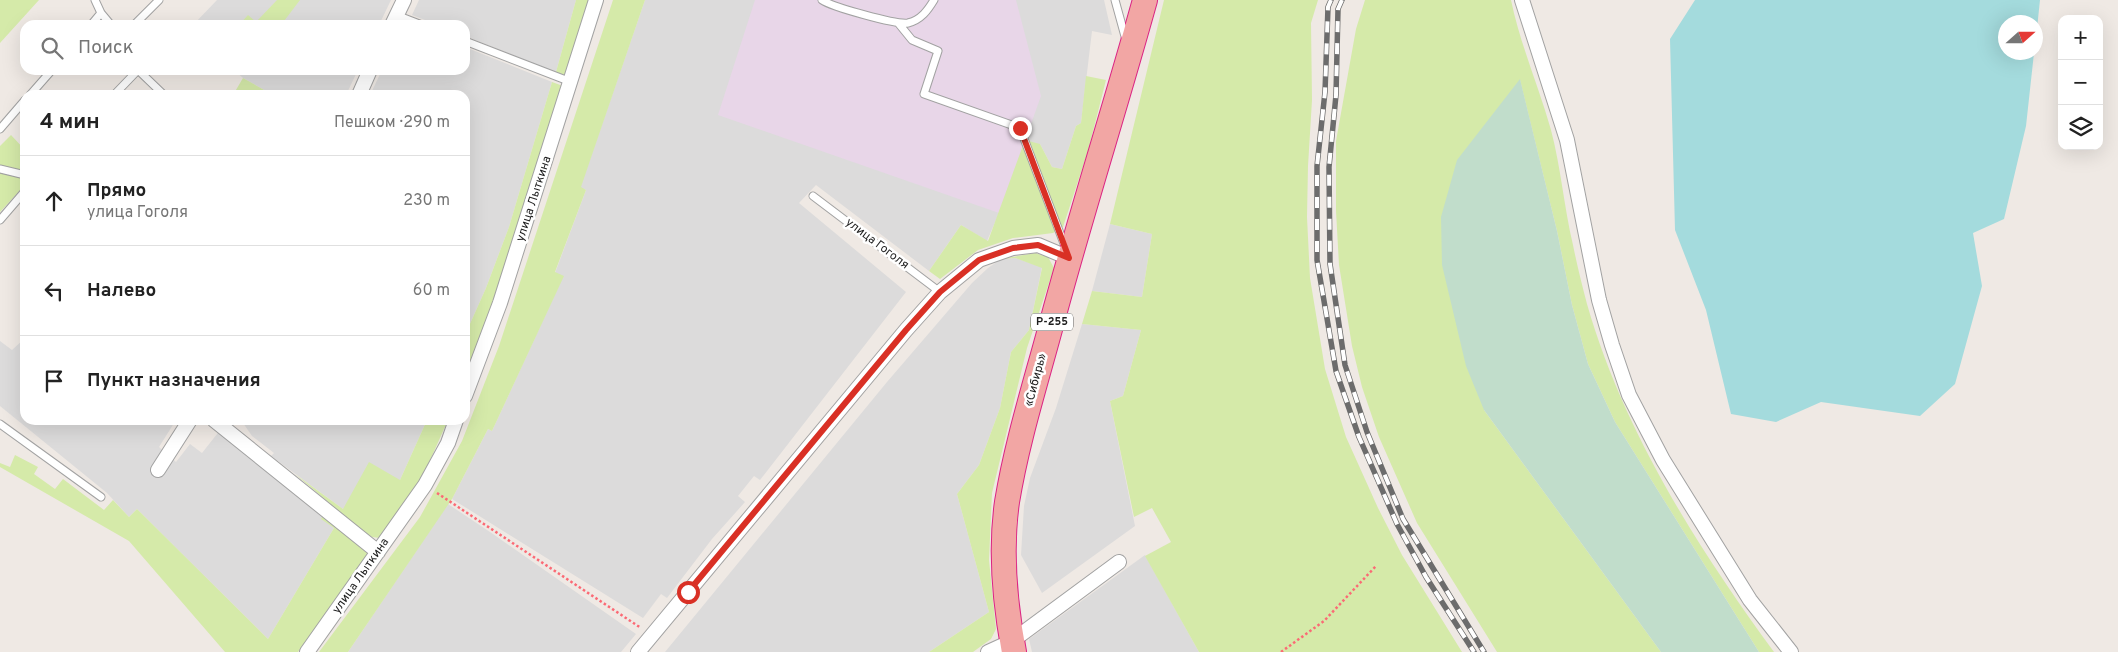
<!DOCTYPE html>
<html lang="ru">
<meta charset="utf-8">
<style>
body{margin:0;font-family:Overpass,sans-serif;background:#f2f2f2;color:#222}
.controls{position:absolute;right:15px;top:15px;display:grid;overflow:hidden;border-radius:10px;box-shadow:0 5px 20px #0002}
.controls button{width:45px;height:45px;display:grid;place-items:center;padding:0;border:0;border-bottom:1px solid #e0e0e0;background:#fff;color:#222;font:25px sans-serif}
.compass{position:absolute;left:1998px;top:15px;width:45px;height:45px;border-radius:50%;background:#fff;box-shadow:0 5px 20px #0002;rotate:69deg}
.stop{position:absolute;width:15px;height:15px;margin:-11px;border:4px solid #d93025;border-radius:50%;background:#fff}
.stop.end{background:#d93025;border-color:#fff;box-shadow:0 1px 5px #0008}
.list{margin:0;padding:0;list-style:none}
h2{display:flex;justify-content:space-between;align-items:center;height:65px;margin:0;padding:0 20px;font-size:21px}
h2 small{font-size:16px;font-weight:400;color:#767676}
.list li{display:grid;grid-template-columns:32px 1fr auto;gap:15px;align-items:center;box-sizing:border-box;height:90px;padding:0 20px;border-top:1px solid #e0e0e0}
.list b{display:block;font-size:19px;white-space:nowrap}
.list p{margin:0;font-size:16px;white-space:nowrap;color:#767676}
.list em{font-size:16px;font-style:normal;color:#767676}
.icon{flex:none;width:28px;height:28px;fill:none;stroke:currentColor;stroke-width:2;stroke-linecap:round;stroke-linejoin:round}
.map{position:relative;flex:none;width:2118px;height:652px;overflow:hidden}
.search{position:absolute;background:#fff;box-shadow:0 5px 20px #0002;left:20px;top:20px;width:450px;height:55px;display:flex;align-items:center;gap:12px;box-sizing:border-box;padding:0 18px;border-radius:15px;color:#767676;font-size:19px}
.panel{position:absolute;background:#fff;box-shadow:0 5px 20px #0002;left:20px;top:90px;width:450px;height:335px;border-radius:15px}
.map>svg:first-child{display:block}
</style>
<div class="map">
<svg width="2118" height="652" viewBox="0 0 2118 652">
<rect width="100%" height="100%" fill="#efe9e4"/>
<path fill="#dcdbdb" d="M 217,0 L 391,0 L 379,25 L 193,25 Z
M 419,0 L 576,0 L 556,72 L 465,36 L 465,25 L 438,25 L 412,15 Z
M 645,0 L 1104,0 L 1112,35 L 1092,31 L 1081,123 L 1076,126 L 1062,169 L 1052,167 L 1040,144 L 999,213 L 987,241 L 961,225 L 929,271 L 816,185 L 799,203 L 906,292 L 760,480 L 754,476 L 738,496 L 745,502 L 712,539 L 667,598 L 661,594 L 643,618 L 452,499 L 488,429 L 492,431 L 563,277 L 555,273 L 586,190 L 580,188 Z
M 465,47 L 552,82 L 509,227 L 486,288 L 465,335 L 465,95 L 370,95 L 382,70 L 465,70 Z
M 234,70 L 358,70 L 346,95 L 273,95 L 243,78 Z
M 1110,224 L 1152,234 L 1142,297 L 1092,291 Z
M 1015,258 L 1042,267 L 1029,330 L 1011,352 L 1000,408 L 979,465 L 957,494 L 989,612 L 929,652 L 665,652 L 887,382 L 972,283 L 988,268 L 1001,259 Z
M 1082,324 L 1141,330 L 1123,396 L 1110,401 L 1135,526 L 1042,593 L 1021,555 L 1024,506 L 1030,478 L 1056,408 Z
M 25,338 L 25,420 L 176,420 L 159,447 L 176,462 L 190,444 L 202,453 L 221,429 L 324,513 L 334,528 L 268,639 L 137,509 L 129,517 L 107,493 L 0,406 L 0,341 L 12,350 Z
M 241,420 L 427,420 L 400,480 L 343,509 L 271,456 L 274,453 L 252,436 Z
M 448,504 L 493,534 L 636,634 L 621,652 L 348,652 Z
M 1145,555 L 1199,652 L 1032,652 L 1029,639 Z"/>
<path fill="#e8d6e8" d="M 755,0 L 1016,0 L 1041,96 L 999,213 L 718,115 Z"/>
<path fill="#d5eaa9" d="M 0,0 L 39,0 L 0,43 Z
M 277,0 L 300,0 L 281,25 L 239,25 L 248,15 L 256,22 Z
M 576,0 L 590,0 L 567,76 L 556,72 Z
M 613,0 L 645,0 L 581,187 L 586,190 L 555,272 L 564,276 L 492,431 L 488,429 L 452,499 L 348,652 L 319,652 L 420,517 L 462,441 L 499,346 Z
M 1164,0 L 1318,0 L 1311,23 L 1312,100 L 1308,166 L 1307,217 L 1310,278 L 1325,369 L 1346,437 L 1378,508 L 1402,555 L 1462,652 L 1199,652 L 1145,556 L 1171,542 L 1152,508 L 1134,517 L 1110,401 L 1123,396 L 1141,330 L 1082,324 L 1092,291 L 1142,297 L 1152,234 L 1110,224 Z
M 1365,0 L 1511,0 C 1520,44 1539,87 1551,130 C 1561,168 1564,207 1573,245 C 1577,265 1582,285 1587,304 C 1623,430 1697,547 1774,652 L 1759,652 L 1615,422 L 1588,364 L 1572,305 L 1557,231 L 1520,80 L 1484,410 L 1661,652 L 1497,652 L 1417,523 L 1379,437 L 1362,387 L 1352,346 L 1339,265 L 1336,211 L 1336,141 L 1356,29 Z
M 1086,76 L 1106,80 L 1088,151 L 1063,227 L 1053,233 L 1013,238 L 978,250 L 940,279 L 929,271 L 961,225 L 988,241 L 1025,140 L 1040,144 L 1052,167 L 1062,169 L 1076,126 L 1081,123 Z
M 243,78 L 273,95 L 233,95 Z
M 552,82 L 563,86 L 493,305 L 465,379 L 465,335 L 486,288 L 509,227 Z
M 11,135 L 25,150 L 25,185 L 0,212 L 0,146 Z
M 1035,253 L 1048,257 L 1054,268 L 1027,348 L 992,493 L 989,560 L 996,629 L 991,639 L 973,652 L 929,652 L 989,612 L 957,494 L 979,465 L 1000,408 L 1011,352 L 1029,330 L 1042,268 L 1015,258 L 1001,259 Z
M 427,420 L 448,420 L 419,485 L 380,538 L 372,537 L 365,533 L 295,474 L 343,509 L 369,462 L 400,480 Z
M 15,455 L 38,467 L 34,474 L 55,489 L 63,479 L 104,510 L 113,500 L 129,517 L 137,509 L 268,639 L 334,528 L 321,519 L 324,513 L 370,553 L 298,652 L 225,652 L 129,541 L 0,467 L 0,463 L 10,467 Z"/>
<path fill="#c1ddcb" d="M 1520,79 L 1557,231 L 1572,305 L 1588,364 L 1615,422 L 1759,652 L 1661,652 L 1484,410 L 1466,366 L 1442,265 L 1441,217 L 1457,160 Z"/>
<path fill="#a4dbdd" d="M 1695,0 L 2040,0 L 2036,38 L 2036,22 L 2006,22 L 2006,52 L 2034,53 L 2026,126 L 2004,219 L 1973,233 L 1982,286 L 1955,384 L 1920,416 L 1821,402 L 1776,422 L 1731,414 L 1706,310 L 1675,230 L 1670,39 Z"/>
<g fill="none" stroke-linecap="round" stroke-linejoin="round">
<defs>
<path id="service" d="M 95,0 L 101,13
M 822,0 C 832,7 897,25 908,23 C 921,20 928,10 934,0
M 1115,0 L 1126,40
M 396,15 L 422,25
M 899,24 L 912,40 L 938,51 L 924,94 L 1020,128 L 1066,249
M 91,25 L 101,13 L 111,25
M 134,25 L 159,0
M 465,41 L 571,82
M 138,70 L 164,95
M 30,95 L 52,70
M 114,95 L 138,70
M 0,129 L 25,100
M 0,169 L 25,175
M 813,196 L 940,292
M 0,220 L 25,191
M 0,424 L 101,497"/>
<path id="minor" d="M 1522,0 L 1567,140 L 1599,300 L 1612,345 L 1629,395 L 1663,460 L 1750,600 L 1791,652
M 392,25 L 404,0
M 359,95 L 370,70
M 465,396 L 500,303 L 596,0
M 214,420 L 378,552
M 158,470 L 190,420
M 307,652 L 425,485 L 448,443 L 456,420
M 638,652 L 906,330 L 940,292 L 979,260 L 1013,248 L 1038,245 L 1069,258
M 988,652 L 1012,641 L 1119,562"/>
<path id="trunk" d="M 1014,652 C 1005,604 1000,551 1007,502 C 1017,441 1036,382 1052,322 C 1081,214 1115,108 1145,0"/>
</defs>
<use href="#service" stroke="#a2a2a2" stroke-width="9"/>
<use href="#minor" stroke="#a2a2a2" stroke-width="16"/>
<use href="#trunk" stroke="#db2383" stroke-width="26"/>
<path stroke="#fb6a75" stroke-width="2.5" stroke-dasharray="2.5 2.5" stroke-linecap="butt" d="M 437,493 L 641,628
M 1281,652 L 1324,621 L 1376,566"/>
<use href="#service" stroke="#fff" stroke-width="7"/>
<use href="#minor" stroke="#fff" stroke-width="14"/>
<use href="#trunk" stroke="#f2a6a4" stroke-width="24"/>
<defs>
<path id="rail" d="M 1331,0 L 1328,7 L 1325,92 L 1317,166 L 1317,260 L 1336,371 L 1359,437 L 1397,524 L 1426,577 L 1474,652
M 1342,0 L 1338,9 L 1336,95 L 1329,167 L 1330,264 L 1345,365 L 1367,432 L 1403,519 L 1484,652"/>
</defs>
<use href="#rail" stroke="#6c6c6c" stroke-width="5.5"/>
<use href="#rail" stroke="#fff" stroke-width="4" stroke-dasharray="11" stroke-linecap="butt"/>
</g>
<g fill="none" stroke-linecap="round" stroke-linejoin="round">
<path stroke="#d93025" stroke-width="6" d="M 688,592 L 906,330 L 940,292 L 979,260 L 1013,248 L 1038,245 L 1069,258 L 1020,128"/>
</g>
<g text-anchor="middle" dominant-baseline="central" stroke-width="5" stroke-linejoin="round" paint-order="stroke">
<rect fill="#fff" stroke="#626262" stroke-width="1" x="1031" y="313.5" width="42" height="17" rx="4"/>
<g font-size="11" font-weight="bold" fill="#1e1e1e">
<text x="1052" y="322">Р-255</text>
</g>
<g font-size="12" fill="#1e1e1e" stroke="#fff">
<text transform="translate(534 199) rotate(-72)">улица Лыткина</text>
<text transform="translate(877 244) rotate(37)">улица Гоголя</text>
<text transform="translate(1036 380) rotate(-75)">«Сибирь»</text>
<text transform="translate(361 576) rotate(-55)">улица Лыткина</text>
</g>
</g>
</svg>
<div class="controls">
<button>+</button>
<button>−</button>
<button><svg class="icon" aria-label="layers" viewBox="0 0 24 24"><path d="M12 4l9 5-9 5-9-5zM3 14l9 5 9-5"/></svg></button>
</div>
<svg class="compass" viewBox="-18 -18 36 36"><path d="M0-13l5 13h-10z" fill="#e53935"/><path d="M0 13l5-13h-10z" fill="#767676"/></svg>
<div class="stop" style="left:688px;top:592px"></div>
<div class="stop end" style="left:1020px;top:128px"></div>
<div class="search"><svg class="icon" aria-label="search" viewBox="0 0 24 24"><circle cx="10" cy="10" r="6"/><path d="M15 15l6 6"/></svg>Поиск</div>
<section class="panel">
<h2>4 мин<small>Пешком · 290 m</small></h2>
<ul class="list">
<li><svg class="icon" aria-label="ahead" viewBox="0 0 24 24"><path d="M12 20V5M6 11l6-6 6 6"/></svg><div><b>Прямо</b><p>улица Гоголя</p></div><em>230 m</em></li>
<li><svg class="icon" aria-label="left" viewBox="0 0 24 24"><path d="M17 20v-9H6M10 6l-5 5 5 5"/></svg><div><b>Налево</b></div><em>60 m</em></li>
<li><svg class="icon" aria-label="arrive" viewBox="0 0 24 24"><path d="M6 21V4h12l-3 4 3 4H6"/></svg><div><b>Пункт назначения</b></div></li>
</ul>
</section>
</div>
